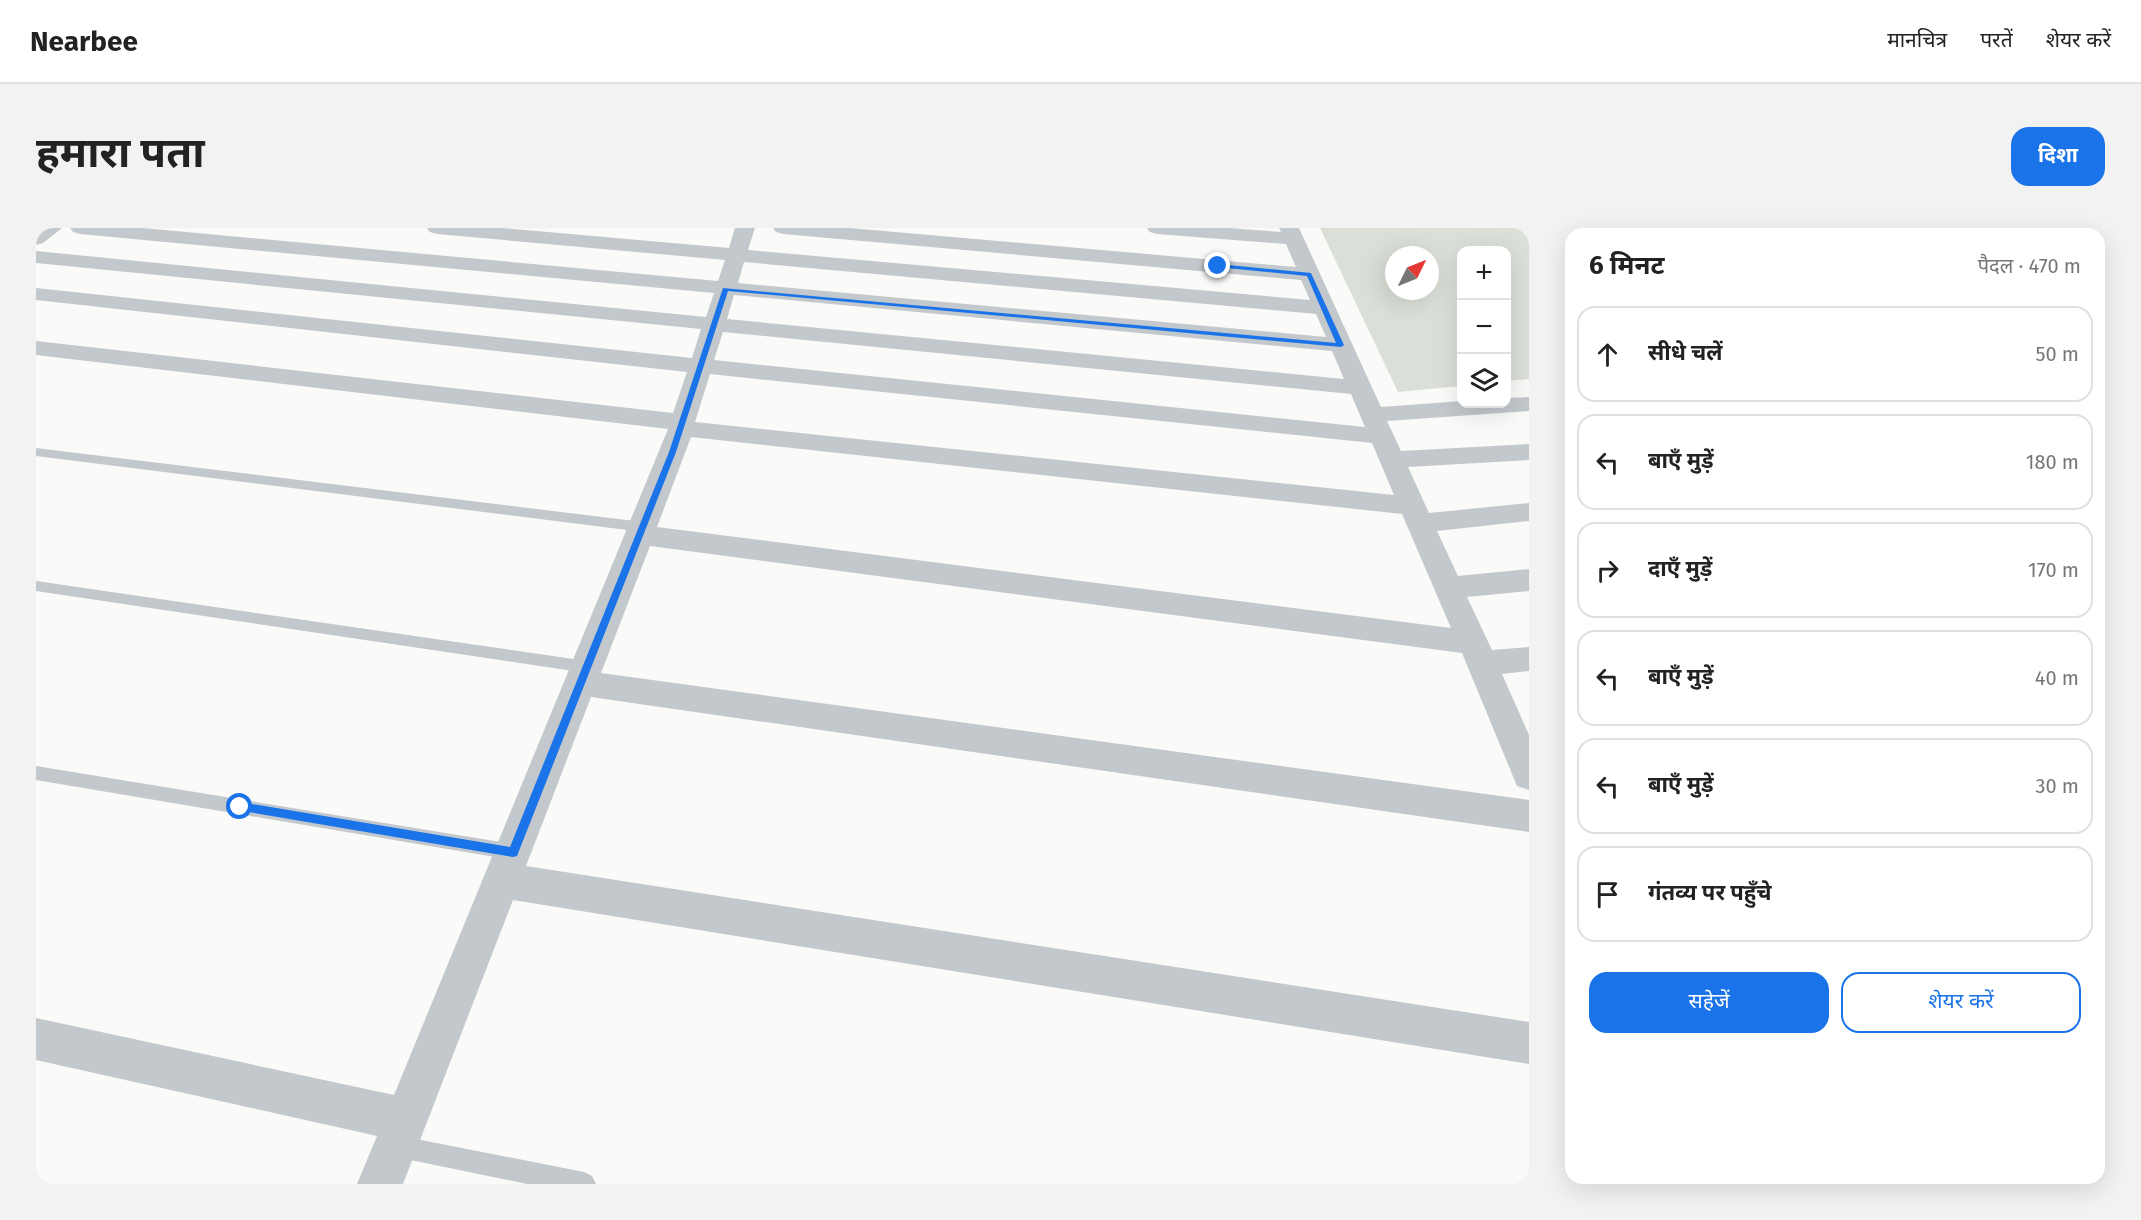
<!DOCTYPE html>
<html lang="hi">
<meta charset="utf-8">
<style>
body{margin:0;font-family:"Fira Sans","Noto Sans Devanagari",sans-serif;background:#f2f2f2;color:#222}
.controls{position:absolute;right:18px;top:18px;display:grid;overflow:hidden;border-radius:12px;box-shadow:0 6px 24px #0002}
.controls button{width:54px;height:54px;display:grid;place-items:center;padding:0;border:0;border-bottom:2px solid #e0e0e0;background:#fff;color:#222;font:30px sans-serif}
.compass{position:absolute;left:1349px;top:18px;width:54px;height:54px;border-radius:50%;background:#fff;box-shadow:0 6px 24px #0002;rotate:47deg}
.stop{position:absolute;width:18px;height:18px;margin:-14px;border:4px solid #1a73e8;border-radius:50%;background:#fff}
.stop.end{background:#1a73e8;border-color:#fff;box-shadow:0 2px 6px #0008}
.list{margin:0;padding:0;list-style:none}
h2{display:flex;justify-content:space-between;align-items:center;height:78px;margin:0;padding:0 24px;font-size:26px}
h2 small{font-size:20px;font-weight:400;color:#767676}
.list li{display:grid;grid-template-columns:39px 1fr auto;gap:18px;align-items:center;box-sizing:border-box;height:96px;margin:0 12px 12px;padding:0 12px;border:2px solid #e0e0e0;border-radius:18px}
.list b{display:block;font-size:22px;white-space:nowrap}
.list em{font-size:20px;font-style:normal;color:#767676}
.actions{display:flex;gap:12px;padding:18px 24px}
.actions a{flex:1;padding:14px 0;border:2px solid #1a73e8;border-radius:18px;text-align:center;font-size:21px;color:#1a73e8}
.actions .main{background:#1a73e8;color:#fff}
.icon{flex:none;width:33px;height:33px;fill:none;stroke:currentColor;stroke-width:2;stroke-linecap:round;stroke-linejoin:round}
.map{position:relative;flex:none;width:1493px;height:956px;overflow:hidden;border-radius:18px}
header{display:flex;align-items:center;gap:36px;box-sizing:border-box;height:84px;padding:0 30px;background:#fff;border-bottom:2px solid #e0e0e0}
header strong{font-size:28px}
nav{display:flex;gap:33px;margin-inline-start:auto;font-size:21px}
.intro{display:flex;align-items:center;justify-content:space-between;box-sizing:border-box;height:144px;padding:0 36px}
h1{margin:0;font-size:42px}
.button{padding:15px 27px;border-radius:18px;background:#1a73e8;color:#fff;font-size:21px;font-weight:700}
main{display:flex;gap:36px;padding:0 36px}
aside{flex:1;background:#fff;border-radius:18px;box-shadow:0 6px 24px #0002}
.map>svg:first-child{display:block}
</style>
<header>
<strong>Nearbee</strong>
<nav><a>मानचित्र</a><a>परतें</a><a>शेयर करें</a></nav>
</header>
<div class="intro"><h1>हमारा पता</h1><a class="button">दिशा</a></div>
<main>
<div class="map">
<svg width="1493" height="956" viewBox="0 0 1493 956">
<rect width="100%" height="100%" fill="#fafaf8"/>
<path fill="#dadfd7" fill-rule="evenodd" d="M 1284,0 L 1493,0 L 1493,151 L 1471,153 L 1470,22 L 1426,22 L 1425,158 L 1362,164 ZM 1358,27 L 1394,27 L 1394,63 L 1358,63 Z"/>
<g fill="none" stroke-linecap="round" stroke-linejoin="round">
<path fill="#c3c8cc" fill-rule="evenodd" d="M 0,220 L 607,294 L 614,299 L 607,304 L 0,228 Z
M 0,353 L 551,433 L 557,435 L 559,439 L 557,443 L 551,445 L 0,363 Z
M 0,538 L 477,616 L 484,618 L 486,624 L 484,630 L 477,632 L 0,552 Z
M 360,907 L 548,944 L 556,948 L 560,956 L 491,956 L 360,929 L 352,926 L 349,918 L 352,910 Z"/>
<path fill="#c3c8cc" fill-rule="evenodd" d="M 3,0 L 26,0 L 7,15 L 0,17 L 0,2 Z
M 34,0 L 107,0 L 682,53 L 689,32 L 401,6 L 394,4 L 391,0 L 466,0 L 693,20 L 699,0 L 719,0 L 712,22 L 1274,72 L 1265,52 L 747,6 L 740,4 L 737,0 L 814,0 L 1260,39 L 1250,16 L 1121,6 L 1114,4 L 1111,0 L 1193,0 L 1245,4 L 1243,0 L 1263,0 L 1345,179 L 1426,173 L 1426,176 L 1470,176 L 1470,170 L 1493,169 L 1493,183 L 1351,193 L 1365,223 L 1493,216 L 1493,232 L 1372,239 L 1393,285 L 1493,275 L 1493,293 L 1401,303 L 1422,348 L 1493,341 L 1493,363 L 1431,369 L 1456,422 L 1493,419 L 1493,443 L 1466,446 L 1493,507 L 1493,562 L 1481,558 L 1426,425 L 614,318 L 565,445 L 1493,572 L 1493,604 L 555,469 L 490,638 L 1493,794 L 1493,836 L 477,672 L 367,956 L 321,956 L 341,908 L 0,832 L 0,790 L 358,867 L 632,201 L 0,127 L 0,113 L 637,185 L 651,144 L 0,72 L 0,60 L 656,130 L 665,101 L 0,35 L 0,23 L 670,89 L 678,65 L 44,6 L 37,4 ZM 708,34 L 1280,86 L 1290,109 L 702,55 ZM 698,67 L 1296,123 L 1308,151 L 691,91 ZM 687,104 L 1315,166 L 1329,199 L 678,132 ZM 674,146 L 1336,215 L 1358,267 L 659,194 ZM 655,209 L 1366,286 L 1415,400 L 621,299 Z"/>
</g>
<path fill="#1a73e8" d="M 1182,36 L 1275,45 L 1308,117 L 1305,119 L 692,63 L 640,224 L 481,628 L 477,629 L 201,582 L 199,579 L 204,574 L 474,619 L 633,224 L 687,60 L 1300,115 L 1271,48 L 1180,39 Z"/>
</svg>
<div class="controls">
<button>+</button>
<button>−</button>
<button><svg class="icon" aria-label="layers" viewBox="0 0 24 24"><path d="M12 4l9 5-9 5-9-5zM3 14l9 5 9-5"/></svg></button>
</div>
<svg class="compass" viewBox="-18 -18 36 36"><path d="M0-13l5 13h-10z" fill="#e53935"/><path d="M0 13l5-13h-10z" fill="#767676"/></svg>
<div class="stop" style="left:204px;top:579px"></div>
<div class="stop end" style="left:1182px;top:38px"></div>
</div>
<aside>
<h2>6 मिनट<small>पैदल · 470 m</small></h2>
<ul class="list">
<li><svg class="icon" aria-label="ahead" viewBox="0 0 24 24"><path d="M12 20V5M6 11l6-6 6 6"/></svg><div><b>सीधे चलें</b></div><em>50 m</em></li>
<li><svg class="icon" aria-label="left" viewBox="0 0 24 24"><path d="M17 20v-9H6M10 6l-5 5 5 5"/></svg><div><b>बाएँ मुड़ें</b></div><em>180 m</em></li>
<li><svg class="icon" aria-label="right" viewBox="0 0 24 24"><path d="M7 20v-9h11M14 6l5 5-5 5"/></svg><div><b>दाएँ मुड़ें</b></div><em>170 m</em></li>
<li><svg class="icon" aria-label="left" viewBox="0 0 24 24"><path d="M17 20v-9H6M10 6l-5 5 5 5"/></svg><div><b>बाएँ मुड़ें</b></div><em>40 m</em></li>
<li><svg class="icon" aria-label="left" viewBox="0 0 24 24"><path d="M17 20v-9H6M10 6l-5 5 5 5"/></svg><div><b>बाएँ मुड़ें</b></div><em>30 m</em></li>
<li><svg class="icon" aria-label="arrive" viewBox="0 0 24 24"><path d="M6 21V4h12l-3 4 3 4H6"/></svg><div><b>गंतव्य पर पहुँचे</b></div></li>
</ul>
<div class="actions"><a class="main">सहेजें</a><a>शेयर करें</a></div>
</aside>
</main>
